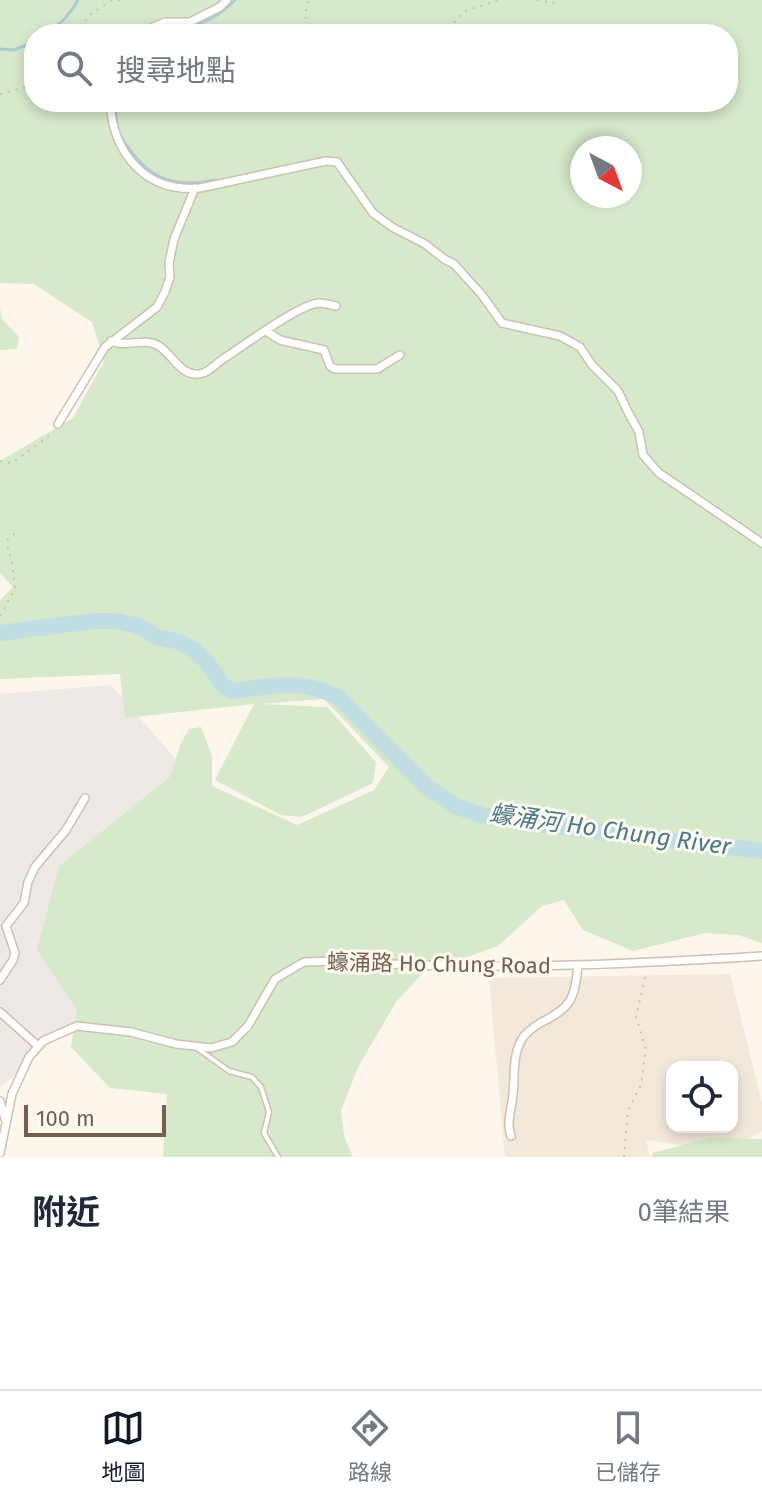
<!DOCTYPE html>
<html lang="zh-TW">
<meta charset="utf-8">
<style>
body{margin:0;font-family:"Fira Sans","Noto Sans TC",sans-serif;background:#f6f6f7;color:#1f2937}
.controls{position:absolute;right:24px;bottom:24px;display:grid;overflow:hidden;border-radius:16px;box-shadow:0 4px 12px #0003}
.controls button{width:72px;height:72px;display:grid;place-items:center;padding:0;border:0;border-bottom:2px solid #e0e1e3;background:#fff;color:#1f2937;font:40px sans-serif}
.compass{position:absolute;left:570px;top:136px;width:72px;height:72px;border-radius:50%;background:#fff;box-shadow:0 4px 12px #0003;rotate:139deg}
.scale{position:absolute;left:24px;bottom:20px;width:142px;box-sizing:border-box;padding-left:8px;border:4px solid #765f4f;border-top:0;font-size:22px;line-height:28px;white-space:nowrap;color:#765f4f;-webkit-text-stroke:6px #fefaf2;paint-order:stroke}
.list{margin:0;padding:0;list-style:none}
h2{display:flex;justify-content:space-between;align-items:center;height:104px;margin:0;padding:0 32px;font-size:34px}
h2 small{font-size:26px;font-weight:400;color:#747a83}
.icon{flex:none;width:44px;height:44px;fill:none;stroke:currentColor;stroke-width:2;stroke-linecap:round;stroke-linejoin:round}
.map{position:relative;flex:none;width:762px;height:1157px;overflow:hidden}
.search{position:absolute;background:#fff;box-shadow:0 4px 12px #0003;left:24px;right:24px;top:24px;height:88px;display:flex;align-items:center;gap:20px;box-sizing:border-box;padding:0 28px;border-radius:32px;color:#747a83;font-size:30px}
.sheet{height:232px;background:#fff}
nav{display:flex;justify-content:space-around;align-items:center;box-sizing:border-box;height:112px;border-top:2px solid #e0e1e3;background:#fff;font-size:22px;color:#747a83}
nav a{display:grid;justify-items:center;gap:4px}
nav .on{color:#111827}
.map>svg:first-child{display:block}
</style>
<div class="map">
<svg width="762" height="1157" viewBox="0 0 762 1157">
<rect width="100%" height="100%" fill="#fcf6ec"/>
<path fill="#f3e9db" fill-rule="evenodd" d="M 730,974 L 762,1103 L 762,1131 L 725,1151 L 646,1140 L 650,1157 L 505,1157 L 489,978 ZM 672,1067 L 732,1067 L 732,1127 L 672,1127 Z"/>
<path fill="#eee9e4" d="M 111,685 L 296,896 L 152,954 L 0,1088 L 0,694 Z"/>
<path fill="#d6e9ca" fill-rule="evenodd" d="M 0,0 L 762,0 L 762,943 L 738,935 L 705,933 L 633,951 L 583,930 L 564,900 L 542,906 L 498,946 L 423,973 L 396,1002 L 358,1067 L 341,1111 L 344,1136 L 353,1157 L 163,1157 L 167,1094 L 110,1088 L 71,1047 L 77,1010 L 37,950 L 59,866 L 170,777 L 181,743 L 189,729 L 201,727 L 212,756 L 212,786 L 297,825 L 374,790 L 389,767 L 324,699 L 259,704 L 327,707 L 376,762 L 373,783 L 302,817 L 281,815 L 215,780 L 254,704 L 125,718 L 120,674 L 0,679 L 0,600 L 13,587 L 0,573 L 0,461 L 73,418 L 104,361 L 92,322 L 34,284 L 0,283 ZM 34,34 L 728,34 L 728,102 L 34,102 ZM 582,148 L 630,148 L 630,196 L 582,196 Z
M 0,308 L 2,319 L 19,337 L 17,349 L 0,350 Z
M 711,1138 L 762,1139 L 762,1157 L 651,1157 L 652,1153 Z"/>
<g fill="none" stroke-linecap="round" stroke-linejoin="round">
<path stroke="#a8cdd6" stroke-width="3" d="M 46,34 C 60,25 70,15 78,0
M 150,34 C 162,27 170,27 182,27 C 202,26 222,14 235,0
M 0,49 L 14,50 L 34,42
M 114,102 L 117,124
M 120,135 C 144,175 168,190 215,180"/>
<path stroke="#c1dee5" stroke-width="16" d="M 0,633 L 93,621 L 117,621 L 138,626 L 157,637 L 180,642 L 194,650 L 206,661 L 224,686 L 232,691 C 274,686 299,678 338,697 L 427,787 L 457,807 L 485,816 L 518,822 L 762,851"/>
<defs>
<path id="service" d="M 197,1048 L 229,1071 L 252,1077 L 261,1087 L 269,1112 L 264,1133 L 278,1157"/>
<path id="minor" d="M 141,34 L 153,27 L 165,22 L 190,22 L 220,7 L 227,0
M 110,102 C 113,153 145,193 200,188 L 326,161 L 337,162 L 373,213 L 392,227 L 425,244 L 444,259 L 454,264 L 482,295 L 502,323 L 560,336 L 580,347 L 592,365 L 618,391 L 628,412 L 639,432 L 643,455 L 659,473 L 762,543
M 266,331 L 280,340 L 324,350 L 330,366 L 335,369 L 377,369 L 400,355
M 111,341 C 127,348 143,337 159,346 C 173,355 183,380 203,373 C 210,371 217,363 223,359 C 243,346 297,306 318,303 C 325,303 330,305 336,306
M 58,424 L 105,347 L 157,307 L 165,292 L 170,277 L 169,263 L 174,239 L 195,188
M 0,980 L 13,960 L 15,953 L 6,926 L 24,903 L 28,882 L 35,867 L 66,830 L 85,798
M 0,1012 L 38,1046
M 0,1101 L 5,1119
M 511,1136 C 506,1122 512,1108 513,1094 C 515,1076 512,1056 522,1039 C 526,1032 533,1028 540,1023 C 572,1007 574,1000 578,966
M 0,1153 L 12,1094 L 29,1057 L 43,1041 L 77,1026 L 131,1032 L 176,1044 L 211,1048 L 232,1042 L 248,1026 L 275,979 L 304,962 L 336,961 C 478,971 620,965 762,956"/>
</defs>
<use href="#service" stroke="#cebfb1" stroke-width="7"/>
<use href="#minor" stroke="#cebfb1" stroke-width="10"/>
<path stroke="#d5bba8" stroke-width="2" stroke-dasharray="2 6" stroke-linecap="butt" d="M 118,0 L 120,0
M 537,0 L 553,3 L 558,0
M 76,34 L 91,14 L 112,0
M 308,34 L 309,26 L 305,16 L 308,0
M 443,34 L 465,11 L 499,0
M 27,86 L 34,82
M 0,94 L 26,87 L 34,87
M 0,461 L 12,463 L 48,437 L 52,432
M 7,540 L 18,531
M 0,616 L 15,589 L 12,563 L 6,541
M 624,1157 L 628,1111 L 641,1085 L 646,1049 L 636,1017 L 646,973"/>
<use href="#service" stroke="#fff" stroke-width="4"/>
<use href="#minor" stroke="#fff" stroke-width="7"/>
</g>
<g text-anchor="middle" dominant-baseline="central" stroke-width="6" stroke-linejoin="round" paint-order="stroke">
<g font-size="22" fill="#765f4f" stroke="#fefaf2">
<text transform="translate(439 964) rotate(1)">蠔涌路 Ho Chung Road</text>
</g>
<g font-size="24" font-style="italic" fill="#4a7b87" stroke="#fefaf2">
<text transform="translate(610 830) rotate(8)">蠔涌河 Ho Chung River</text>
</g>
</g>
</svg>
<div class="controls">
<button><svg class="icon" aria-label="locate" viewBox="0 0 24 24"><circle cx="12" cy="12" r="6"/><path d="M12 2v4M12 18v4M2 12h4M18 12h4"/></svg></button>
</div>
<svg class="compass" viewBox="-18 -18 36 36"><path d="M0-13l5 13h-10z" fill="#e53935"/><path d="M0 13l5-13h-10z" fill="#747a83"/></svg>
<div class="scale">100 m</div>
<div class="search"><svg class="icon" aria-label="search" viewBox="0 0 24 24"><circle cx="10" cy="10" r="6"/><path d="M15 15l6 6"/></svg>搜尋地點</div>
</div>
<section class="sheet">
<h2>附近<small>0筆結果</small></h2>
<ul class="list">
</ul>
</section>
<nav>
<a class="on"><svg class="icon" aria-label="map" viewBox="0 0 24 24"><path d="M3 6l6-2 6 2 6-2v14l-6 2-6-2-6 2zM9 4v14M15 6v14"/></svg>地圖</a>
<a><svg class="icon" aria-label="directions" viewBox="0 0 24 24"><path d="M12 3l9 9-9 9-9-9zM9 14v-3h6M13 9l2 2-2 2"/></svg>路線</a>
<a><svg class="icon" aria-label="saved" viewBox="0 0 24 24"><path d="M7 4h10v16l-5-4-5 4z"/></svg>已儲存</a>
</nav>
